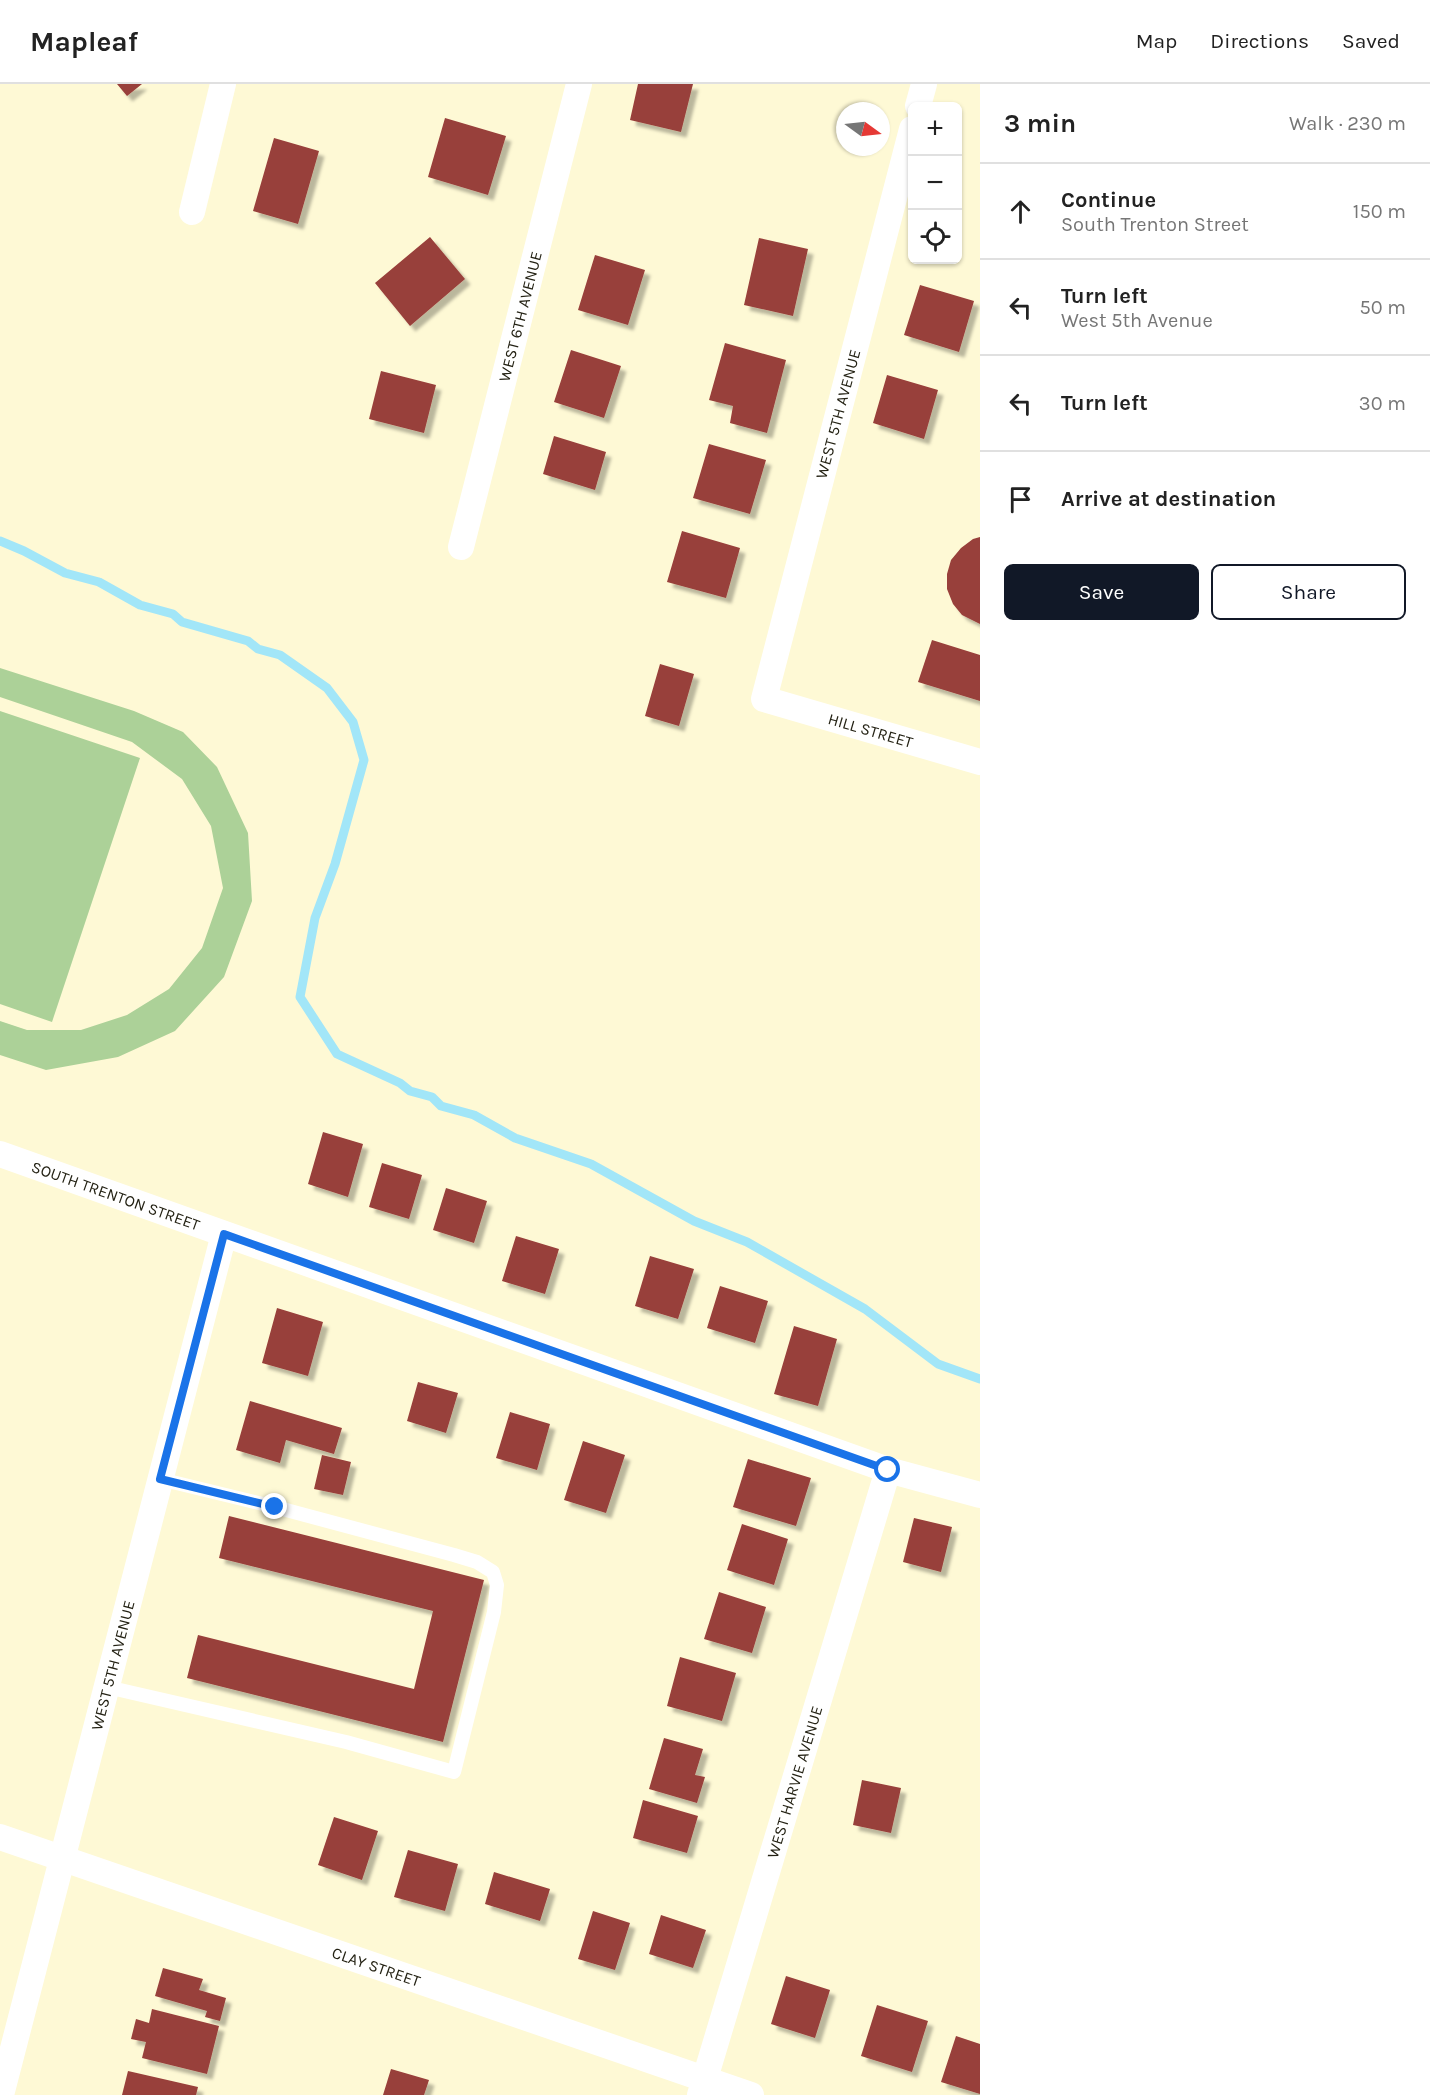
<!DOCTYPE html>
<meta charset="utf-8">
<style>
body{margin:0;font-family:Karla,sans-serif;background:#f2f2f2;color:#222}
.controls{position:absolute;right:18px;top:18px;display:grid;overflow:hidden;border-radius:9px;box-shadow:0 2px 4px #0004}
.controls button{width:54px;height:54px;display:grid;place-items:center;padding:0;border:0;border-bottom:2px solid #e0e0e0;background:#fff;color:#222;font:30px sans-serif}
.compass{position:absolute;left:836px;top:18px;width:54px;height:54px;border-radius:50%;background:#fff;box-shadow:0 2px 4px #0004;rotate:105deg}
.stop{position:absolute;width:18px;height:18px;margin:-14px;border:4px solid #1a73e8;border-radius:50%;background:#fff}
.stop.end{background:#1a73e8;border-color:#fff;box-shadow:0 2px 6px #0008}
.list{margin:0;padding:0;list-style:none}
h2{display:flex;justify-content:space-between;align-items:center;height:78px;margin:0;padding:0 24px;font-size:26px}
h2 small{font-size:20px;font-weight:400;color:#767676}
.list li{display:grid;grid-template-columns:39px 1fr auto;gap:18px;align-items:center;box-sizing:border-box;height:96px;padding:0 24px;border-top:2px solid #e0e0e0}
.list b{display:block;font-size:22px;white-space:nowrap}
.list p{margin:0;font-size:20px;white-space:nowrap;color:#767676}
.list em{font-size:20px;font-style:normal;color:#767676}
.actions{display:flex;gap:12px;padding:18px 24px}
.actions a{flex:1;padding:14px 0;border:2px solid #111827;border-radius:9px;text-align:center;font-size:21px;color:#111827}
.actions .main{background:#111827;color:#fff}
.icon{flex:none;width:33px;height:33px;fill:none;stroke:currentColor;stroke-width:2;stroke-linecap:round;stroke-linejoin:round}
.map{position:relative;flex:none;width:980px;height:2011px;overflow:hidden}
header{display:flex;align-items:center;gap:36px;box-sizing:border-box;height:84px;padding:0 30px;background:#fff;border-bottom:2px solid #e0e0e0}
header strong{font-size:28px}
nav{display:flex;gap:33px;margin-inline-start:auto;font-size:21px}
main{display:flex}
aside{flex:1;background:#fff}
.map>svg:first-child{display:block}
</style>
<header>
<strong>Mapleaf</strong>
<nav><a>Map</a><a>Directions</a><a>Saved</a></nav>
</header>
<main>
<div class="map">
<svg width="980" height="2011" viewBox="0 0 980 2011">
<defs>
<filter id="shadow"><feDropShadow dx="5.5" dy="5.5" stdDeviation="1.5" flood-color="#0004"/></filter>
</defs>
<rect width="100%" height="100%" fill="#fef9d5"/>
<path fill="#acd198" d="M 0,584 L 134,627 L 183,648 L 217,683 L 248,749 L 252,817 L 224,893 L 175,947 L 118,973 L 46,986 L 0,971 L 0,937 L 27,946 L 81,946 L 127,931 L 169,905 L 202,864 L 223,804 L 211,742 L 182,695 L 132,658 L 0,613 Z
M 0,627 L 140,674 L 52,938 L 0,920 Z"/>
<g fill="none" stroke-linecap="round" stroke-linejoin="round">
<path stroke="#a2e6f8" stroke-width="9" d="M 0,457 L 24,467 L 65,489 L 99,498 L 140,521 L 173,530 L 182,538 L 248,557 L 258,565 L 280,571 L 327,604 L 353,638 L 364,676 L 335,780 L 315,834 L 300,913 L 337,970 L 400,999 L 410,1007 L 432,1013 L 441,1022 L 474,1031 L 515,1054 L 591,1080 L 694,1137 L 747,1158 L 865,1225 L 938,1280 L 980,1295"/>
</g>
<path fill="#983f3a" filter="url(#shadow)" d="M 117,0 L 142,0 L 127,12 Z
M 638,0 L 693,0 L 681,48 L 630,36 Z
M 445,34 L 506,52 L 488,111 L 428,93 Z
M 274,54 L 319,67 L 298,140 L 253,127 Z
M 430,153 L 465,195 L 410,242 L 375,199 Z
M 759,154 L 808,165 L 793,232 L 744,221 Z
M 595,171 L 645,186 L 628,241 L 578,226 Z
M 920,201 L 974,217 L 959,268 L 904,251 Z
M 725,259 L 786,276 L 767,349 L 730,339 L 733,322 L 709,316 Z
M 571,266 L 621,282 L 604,334 L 554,318 Z
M 381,287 L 436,301 L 424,349 L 369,335 Z
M 887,291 L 938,306 L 924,355 L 873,339 Z
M 554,352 L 606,368 L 595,406 L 543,390 Z
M 709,360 L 766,376 L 750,430 L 693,414 Z
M 682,447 L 740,464 L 726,514 L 667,498 Z
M 980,453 L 980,540 L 962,531 L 953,520 L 947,505 L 947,490 L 951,476 L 961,464 L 973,455 Z
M 932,556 L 980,571 L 980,617 L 918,598 Z
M 660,580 L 694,590 L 679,642 L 645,632 Z
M 323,1048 L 363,1060 L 348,1113 L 308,1100 Z
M 382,1079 L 422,1091 L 409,1135 L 369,1123 Z
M 446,1104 L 487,1117 L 474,1159 L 433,1146 Z
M 516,1152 L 559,1165 L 545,1210 L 502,1197 Z
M 650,1172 L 694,1185 L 678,1235 L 635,1222 Z
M 720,1202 L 768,1217 L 755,1259 L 707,1244 Z
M 277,1224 L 323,1238 L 308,1292 L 262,1279 Z
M 794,1242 L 837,1255 L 818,1322 L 774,1310 Z
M 418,1298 L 458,1309 L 446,1349 L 407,1337 Z
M 250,1317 L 342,1344 L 334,1370 L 286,1356 L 280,1379 L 236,1366 Z
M 510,1328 L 550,1340 L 537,1386 L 496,1374 Z
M 583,1357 L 625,1371 L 606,1429 L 564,1416 Z
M 322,1371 L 351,1378 L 343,1411 L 314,1405 Z
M 748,1375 L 811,1394 L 796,1442 L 733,1423 Z
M 229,1432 L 484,1496 L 443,1658 L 187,1594 L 198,1551 L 414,1605 L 433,1527 L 219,1474 Z
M 914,1434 L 952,1443 L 941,1488 L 903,1478 Z
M 742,1440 L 788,1455 L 774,1501 L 727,1486 Z
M 719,1508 L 766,1523 L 752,1569 L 704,1555 Z
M 680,1573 L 736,1589 L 722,1637 L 667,1622 Z
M 664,1654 L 703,1665 L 695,1691 L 705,1693 L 697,1719 L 649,1705 Z
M 862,1696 L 901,1704 L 891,1749 L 853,1741 Z
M 643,1716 L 698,1732 L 687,1769 L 633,1754 Z
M 334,1733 L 378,1747 L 362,1796 L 318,1781 Z
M 408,1766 L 458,1780 L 445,1827 L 394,1813 Z
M 494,1788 L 550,1805 L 540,1837 L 485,1820 Z
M 593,1827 L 630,1839 L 615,1886 L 578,1875 Z
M 661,1831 L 706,1846 L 693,1884 L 649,1870 Z
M 163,1884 L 203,1895 L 199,1906 L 226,1914 L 220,1937 L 205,1933 L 207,1927 L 155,1912 Z
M 786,1892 L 830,1906 L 815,1954 L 771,1940 Z
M 877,1921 L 928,1937 L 912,1988 L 861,1972 Z
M 152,1925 L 219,1942 L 207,1990 L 142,1974 L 146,1958 L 131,1955 L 136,1935 L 149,1939 Z
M 956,1952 L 980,1960 L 980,2010 L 941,1998 Z
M 391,1985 L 429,1996 L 424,2011 L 383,2011 Z
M 128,1987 L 198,2003 L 196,2011 L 122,2011 Z"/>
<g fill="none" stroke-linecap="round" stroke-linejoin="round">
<path stroke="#fff" stroke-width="14" d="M 107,1603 L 346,1658 L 454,1688 L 494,1528 L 497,1501 L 493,1488 L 477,1478 L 454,1471 L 275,1423 L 160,1395"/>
<g stroke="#fff" stroke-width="26">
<path d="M 918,22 L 924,0"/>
<path id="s1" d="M 912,45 L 764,615 L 980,678"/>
<path d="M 192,128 L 223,0"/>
<path id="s2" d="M 461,463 L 579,0"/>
<path id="s3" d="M 0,1070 L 888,1386 L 980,1411"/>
<path id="s4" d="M 0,1753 L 751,2011"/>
<path id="s5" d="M 1,2011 L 224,1150"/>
<path id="s6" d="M 700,2011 L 888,1386"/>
</g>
</g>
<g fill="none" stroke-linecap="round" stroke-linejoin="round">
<path stroke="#1a73e8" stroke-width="8" d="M 275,1423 L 160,1395 L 224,1150 L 888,1386"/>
</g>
<g text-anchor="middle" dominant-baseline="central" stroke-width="6" stroke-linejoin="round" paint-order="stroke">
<g font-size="16" fill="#242214" stroke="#fff">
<text stroke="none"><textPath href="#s2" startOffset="238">WEST 6TH AVENUE</textPath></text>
<text transform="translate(838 330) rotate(-75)">WEST 5TH AVENUE</text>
<text stroke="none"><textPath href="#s1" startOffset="700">HILL STREET</textPath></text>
<text stroke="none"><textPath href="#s3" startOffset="123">SOUTH TRENTON STREET</textPath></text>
<text stroke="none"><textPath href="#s5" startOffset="444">WEST 5TH AVENUE</textPath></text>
<text stroke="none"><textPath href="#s6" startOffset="327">WEST HARVIE AVENUE</textPath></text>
<text stroke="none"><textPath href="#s4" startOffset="398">CLAY STREET</textPath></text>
</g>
</g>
</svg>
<div class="controls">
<button>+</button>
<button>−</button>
<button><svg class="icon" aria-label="locate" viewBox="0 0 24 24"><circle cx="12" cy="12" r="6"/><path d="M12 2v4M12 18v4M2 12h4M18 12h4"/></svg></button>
</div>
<svg class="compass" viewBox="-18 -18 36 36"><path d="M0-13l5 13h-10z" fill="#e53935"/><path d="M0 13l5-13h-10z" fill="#767676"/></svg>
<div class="stop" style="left:888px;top:1386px"></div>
<div class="stop end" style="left:275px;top:1423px"></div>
</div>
<aside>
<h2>3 min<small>Walk · 230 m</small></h2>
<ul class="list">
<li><svg class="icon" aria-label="ahead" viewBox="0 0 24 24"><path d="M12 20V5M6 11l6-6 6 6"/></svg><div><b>Continue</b><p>South Trenton Street</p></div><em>150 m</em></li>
<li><svg class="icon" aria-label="left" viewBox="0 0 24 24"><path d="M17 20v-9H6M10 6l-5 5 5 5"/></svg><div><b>Turn left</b><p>West 5th Avenue</p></div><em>50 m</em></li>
<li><svg class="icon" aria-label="left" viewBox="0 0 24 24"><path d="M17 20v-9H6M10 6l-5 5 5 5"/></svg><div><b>Turn left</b></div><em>30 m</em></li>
<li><svg class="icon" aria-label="arrive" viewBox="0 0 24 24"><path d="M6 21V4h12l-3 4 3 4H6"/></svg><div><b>Arrive at destination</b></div></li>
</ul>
<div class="actions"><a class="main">Save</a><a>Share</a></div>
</aside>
</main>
